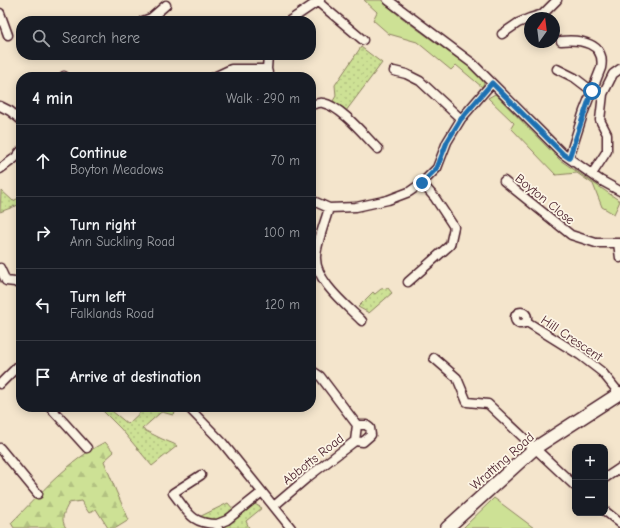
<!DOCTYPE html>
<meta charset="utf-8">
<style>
body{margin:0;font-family:"Comic Neue",sans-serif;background:#242831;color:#f1f3f6}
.controls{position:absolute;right:12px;bottom:12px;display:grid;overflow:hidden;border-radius:8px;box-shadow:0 2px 10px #0003}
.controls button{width:36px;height:36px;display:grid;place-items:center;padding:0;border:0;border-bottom:1px solid #363941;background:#171b24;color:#f1f3f6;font:20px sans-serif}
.compass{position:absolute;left:524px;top:12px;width:36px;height:36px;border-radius:50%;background:#171b24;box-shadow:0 2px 10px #0003;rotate:14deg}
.stop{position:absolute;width:12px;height:12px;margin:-9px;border:3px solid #1f6fb2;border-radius:50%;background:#fff}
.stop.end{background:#1f6fb2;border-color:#fff;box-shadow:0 1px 4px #0008}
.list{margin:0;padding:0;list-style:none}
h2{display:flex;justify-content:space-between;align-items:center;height:52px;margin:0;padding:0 16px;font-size:17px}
h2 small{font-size:13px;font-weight:400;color:#9ea1a6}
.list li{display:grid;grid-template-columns:26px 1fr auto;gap:12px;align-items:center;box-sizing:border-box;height:72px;padding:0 16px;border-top:1px solid #363941}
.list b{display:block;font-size:15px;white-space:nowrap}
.list p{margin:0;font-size:13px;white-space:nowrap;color:#9ea1a6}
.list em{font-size:13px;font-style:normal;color:#9ea1a6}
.icon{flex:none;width:22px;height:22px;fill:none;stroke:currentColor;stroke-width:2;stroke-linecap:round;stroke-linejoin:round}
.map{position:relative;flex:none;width:620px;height:528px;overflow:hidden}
.search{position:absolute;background:#171b24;box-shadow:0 2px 10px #0003;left:16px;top:16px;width:300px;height:44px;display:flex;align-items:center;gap:10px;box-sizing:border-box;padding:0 14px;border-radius:16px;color:#9ea1a6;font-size:15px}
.panel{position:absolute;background:#171b24;box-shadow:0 2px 10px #0003;left:16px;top:72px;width:300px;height:340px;border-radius:16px}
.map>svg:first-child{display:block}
</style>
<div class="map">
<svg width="620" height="528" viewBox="0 0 620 528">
<defs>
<pattern id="grass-dots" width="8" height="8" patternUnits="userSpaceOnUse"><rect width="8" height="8" fill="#cde195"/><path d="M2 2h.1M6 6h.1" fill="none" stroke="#b2c181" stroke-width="1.8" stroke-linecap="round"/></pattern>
<pattern id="forest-firs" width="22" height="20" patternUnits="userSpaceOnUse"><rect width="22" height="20" fill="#cde195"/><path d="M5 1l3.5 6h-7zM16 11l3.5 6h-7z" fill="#b2c181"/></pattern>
</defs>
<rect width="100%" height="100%" fill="#f4e5cc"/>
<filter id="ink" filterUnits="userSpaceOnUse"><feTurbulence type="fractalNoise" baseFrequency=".025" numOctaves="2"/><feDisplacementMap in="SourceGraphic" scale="8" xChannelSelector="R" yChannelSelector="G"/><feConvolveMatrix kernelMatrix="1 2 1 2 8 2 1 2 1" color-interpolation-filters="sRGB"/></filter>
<g filter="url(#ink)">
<path fill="url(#grass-dots)" stroke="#8c8060" d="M 361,47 L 382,63 L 346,111 L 333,101 L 336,96 L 335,85 Z
M 1,190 L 13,201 L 21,197 L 21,204 L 0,212 Z
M 388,288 L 392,293 L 369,313 L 358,307 L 373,292 L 375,294 L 381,289 Z
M 99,407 L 107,407 L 128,424 L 146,407 L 181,407 L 173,415 L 162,412 L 160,413 L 142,429 L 162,439 L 174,444 L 177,446 L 152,466 L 121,429 Z
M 228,503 L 234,510 C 222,519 212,523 199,517 Z
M 253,503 L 262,508 L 246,521 L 249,528 L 224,528 L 226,524 Z"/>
<path fill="url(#forest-firs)" stroke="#8c8060" d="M 105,442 L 114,452 L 104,461 L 116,491 L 129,520 L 116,528 L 108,528 L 96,509 L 89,513 L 81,501 L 69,503 C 64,512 60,519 66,528 L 14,528 L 11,523 C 39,495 69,460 105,442 Z"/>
<path fill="#cde195" stroke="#8c8060" d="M 364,0 L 381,0 C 401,19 425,34 447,51 C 459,60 477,69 484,83 L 482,87 L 456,65 L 451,70 L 417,42 L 389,34 L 373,20 L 377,12 Z
M 495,94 L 560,160 L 620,201 L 614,214 L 602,207 L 593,184 L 577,173 L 556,175 L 511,128 L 514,123 L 488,98 Z
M 494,498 L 534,528 L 463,528 Z"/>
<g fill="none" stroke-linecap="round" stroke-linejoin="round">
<defs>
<path id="street" d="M 388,0 L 472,63 L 563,154 L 600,180 L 620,191
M 318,2 L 363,40
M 0,13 L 8,35
M 530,18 L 543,14 L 557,0
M 143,21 L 151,18 L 166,5
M 289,21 L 320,0
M 502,34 L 518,23 L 530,18
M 561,41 C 580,39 606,43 601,68 L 584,111 L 569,158
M 268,55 L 267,69 L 269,77
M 557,69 L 575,78 L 592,91
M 394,71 L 406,74 L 420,81 L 461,119
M 64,76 L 65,77
M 214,77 L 231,69 L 267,69
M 311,105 C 315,104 320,102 323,103 C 342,107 364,135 378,149
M 0,106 L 10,111 L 21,120
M 0,169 L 15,158 L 21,151
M 592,174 L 607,151 L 607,134 L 600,120 L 603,94 L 613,74 L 620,69
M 504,181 L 571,235 L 596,243 L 620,243
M 311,200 L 329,208 L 356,207 L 388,200 L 409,192 L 422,183 L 437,168 L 447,142 L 461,119 L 492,83
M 329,208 C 325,222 317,242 316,256 C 314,280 346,305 362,321
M 618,243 L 620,258
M 0,268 L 6,281 L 15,282 L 21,286
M 408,282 L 450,245 L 454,227 L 435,198 L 422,183
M515 318a6 6 0 1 1 12 0a6 6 0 1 1-12 0Z
M 527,322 L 580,355 L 602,372 L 620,394
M 434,358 L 457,378 L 467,402 L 488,404 L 575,486
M 0,384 L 21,363
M 50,407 L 87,448
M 188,407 L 222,442 L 291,528
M 355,441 L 363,442 L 371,435 L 370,428 L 366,425 L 357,425
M 0,448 L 38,494
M 201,475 L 173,493 C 188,512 191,524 217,524 L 218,528
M 605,478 L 620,468
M 274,506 L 308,477 L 355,441 L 357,425 L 320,376 L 311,370
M 605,511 L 620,523
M 217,524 L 227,520 L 262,492"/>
<path id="primary" d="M 447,528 L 535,448 L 620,393"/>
</defs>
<use href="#street" stroke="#4a1f2b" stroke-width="11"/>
<use href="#primary" stroke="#4a1f2b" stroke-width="15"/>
<use href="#street" stroke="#fcf5e5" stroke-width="8"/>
<use href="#primary" stroke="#fcf5e5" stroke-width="12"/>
</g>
</g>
<g fill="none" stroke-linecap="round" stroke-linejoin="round" filter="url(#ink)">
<path stroke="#1f6fb2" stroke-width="5" d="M 422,183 L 437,168 L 447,142 L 461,119 L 492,83 L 563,154 L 569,158 L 592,91"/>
</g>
<g text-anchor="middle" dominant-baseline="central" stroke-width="3.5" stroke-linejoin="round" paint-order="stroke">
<g font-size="13" fill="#4a1f2b" stroke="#fcf5e5">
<text transform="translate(545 199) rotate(39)">Boyton Close</text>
<text transform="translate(572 338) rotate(34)">Hill Crescent</text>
<text transform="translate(313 459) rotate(-38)">Abbotts Road</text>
<text transform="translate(502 461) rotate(-41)">Wratting Road</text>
</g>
</g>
</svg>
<div class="controls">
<button>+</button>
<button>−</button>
</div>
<svg class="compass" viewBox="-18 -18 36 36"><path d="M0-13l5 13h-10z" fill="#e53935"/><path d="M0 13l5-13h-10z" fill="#9ea1a6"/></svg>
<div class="stop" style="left:592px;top:91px"></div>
<div class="stop end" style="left:422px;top:183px"></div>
<div class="search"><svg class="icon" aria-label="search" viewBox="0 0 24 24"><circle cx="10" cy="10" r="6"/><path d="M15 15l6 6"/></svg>Search here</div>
<section class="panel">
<h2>4 min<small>Walk · 290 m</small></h2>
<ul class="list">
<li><svg class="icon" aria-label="ahead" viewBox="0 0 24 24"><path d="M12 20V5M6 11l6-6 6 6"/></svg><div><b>Continue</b><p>Boyton Meadows</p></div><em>70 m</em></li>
<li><svg class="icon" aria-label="right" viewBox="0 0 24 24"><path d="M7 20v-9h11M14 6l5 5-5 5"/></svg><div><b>Turn right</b><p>Ann Suckling Road</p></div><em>100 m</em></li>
<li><svg class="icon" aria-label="left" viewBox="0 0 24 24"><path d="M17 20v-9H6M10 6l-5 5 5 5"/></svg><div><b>Turn left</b><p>Falklands Road</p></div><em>120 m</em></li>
<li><svg class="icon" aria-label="arrive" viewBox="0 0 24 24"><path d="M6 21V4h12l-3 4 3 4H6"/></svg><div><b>Arrive at destination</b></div></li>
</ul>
</section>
</div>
